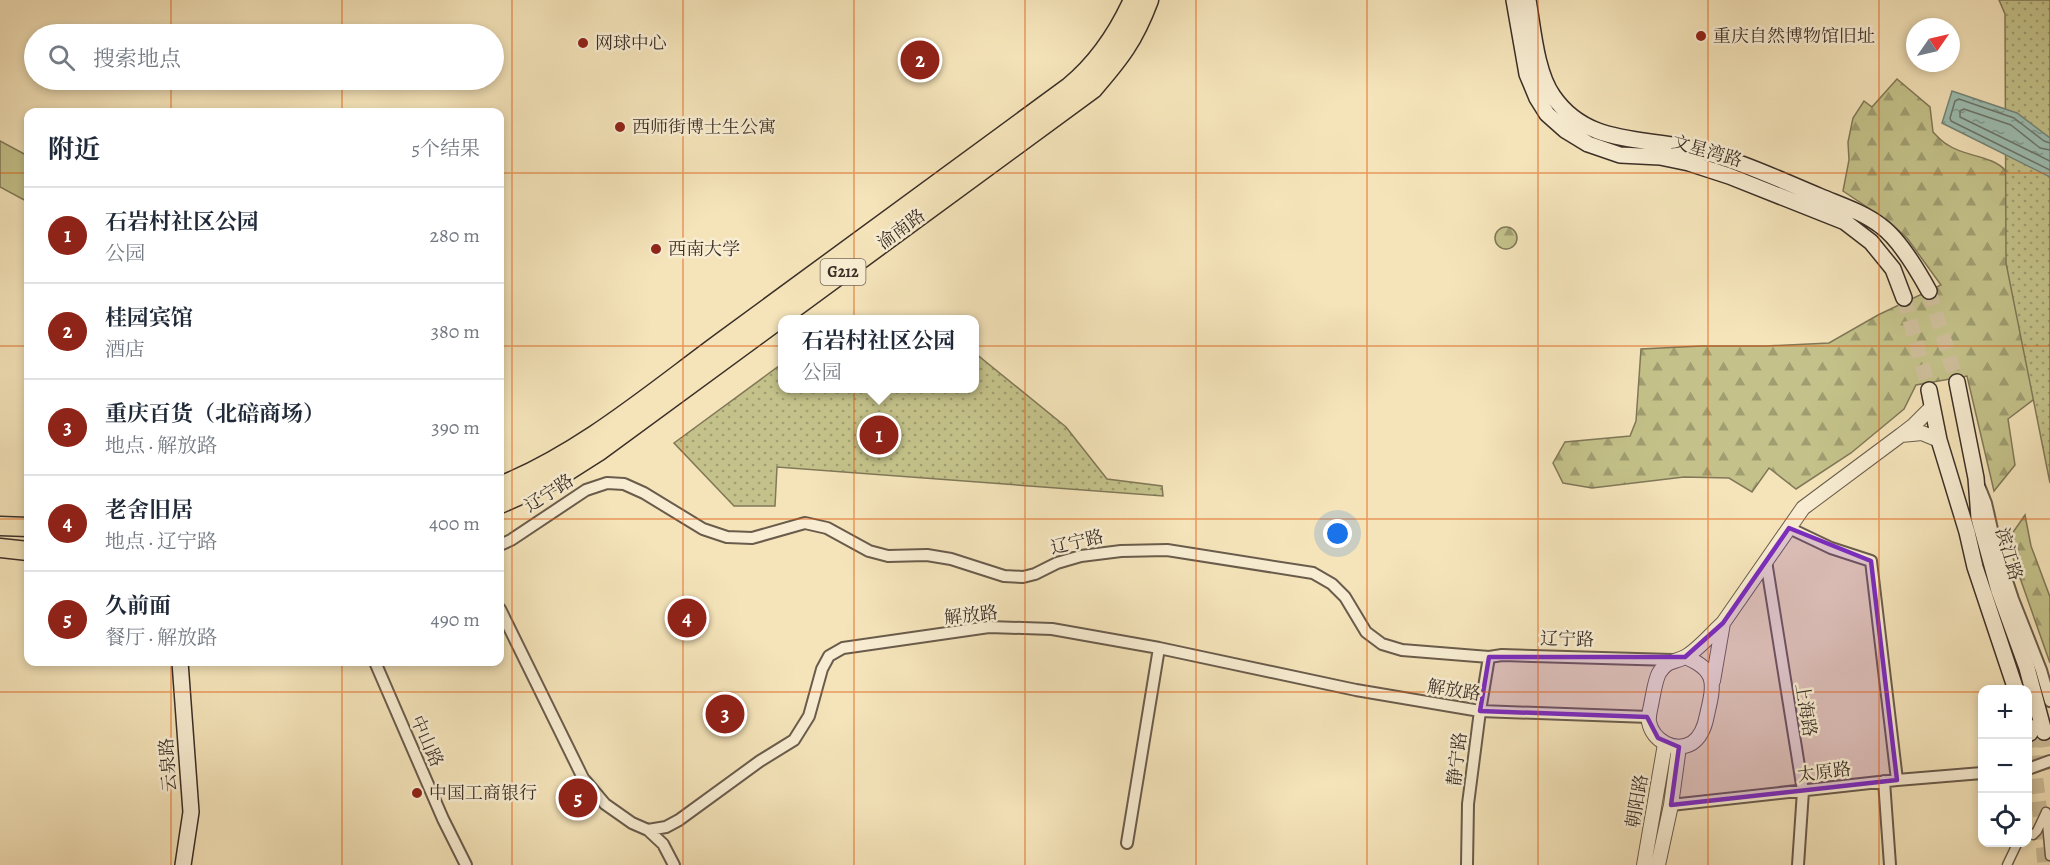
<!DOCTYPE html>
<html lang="zh">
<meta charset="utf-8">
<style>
body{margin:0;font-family:Alegreya,"Noto Serif SC",serif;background:#f6f6f7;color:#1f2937}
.controls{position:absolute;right:18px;bottom:18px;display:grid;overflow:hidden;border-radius:12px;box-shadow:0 3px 9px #0003}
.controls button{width:54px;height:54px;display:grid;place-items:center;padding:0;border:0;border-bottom:2px solid #e0e1e3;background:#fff;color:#1f2937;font:30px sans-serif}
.compass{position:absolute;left:1906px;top:18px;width:54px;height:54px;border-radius:50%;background:#fff;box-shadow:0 3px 9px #0003;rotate:56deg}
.you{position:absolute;left:1338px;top:534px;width:21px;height:21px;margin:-15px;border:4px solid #fff;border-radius:50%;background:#1a73e8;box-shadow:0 0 0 9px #1a73e833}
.badge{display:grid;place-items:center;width:39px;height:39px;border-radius:50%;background:#8f2418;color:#fff;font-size:20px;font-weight:700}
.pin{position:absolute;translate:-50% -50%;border:3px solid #fff;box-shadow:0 2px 6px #0006}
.popup{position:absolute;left:778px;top:315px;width:201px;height:78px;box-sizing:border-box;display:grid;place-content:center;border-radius:12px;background:#fff;filter:drop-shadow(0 2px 4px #0005);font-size:20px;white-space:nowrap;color:#747a83}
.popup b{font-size:22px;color:#1f2937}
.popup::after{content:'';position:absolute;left:50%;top:100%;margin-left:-12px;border:12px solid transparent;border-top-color:#fff}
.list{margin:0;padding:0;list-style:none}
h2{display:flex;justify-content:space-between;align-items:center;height:78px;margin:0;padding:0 24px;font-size:26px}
h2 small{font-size:20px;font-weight:400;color:#747a83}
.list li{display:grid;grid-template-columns:39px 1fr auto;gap:18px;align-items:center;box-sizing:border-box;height:96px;padding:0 24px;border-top:2px solid #e0e1e3}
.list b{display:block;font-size:22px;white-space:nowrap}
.list p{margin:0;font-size:20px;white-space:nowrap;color:#747a83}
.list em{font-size:20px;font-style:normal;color:#747a83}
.icon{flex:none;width:33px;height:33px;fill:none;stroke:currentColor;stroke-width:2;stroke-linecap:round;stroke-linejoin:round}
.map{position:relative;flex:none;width:2050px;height:865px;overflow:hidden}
.search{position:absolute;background:#fff;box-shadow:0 3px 9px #0003;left:24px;top:24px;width:480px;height:66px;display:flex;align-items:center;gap:15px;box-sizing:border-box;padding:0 21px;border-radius:33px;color:#747a83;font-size:22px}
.panel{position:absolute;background:#fff;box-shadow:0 3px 9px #0003;left:24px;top:108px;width:480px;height:558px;border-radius:12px}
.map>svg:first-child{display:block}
</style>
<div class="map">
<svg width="2050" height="865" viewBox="0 0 2050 865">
<defs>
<pattern id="forest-firs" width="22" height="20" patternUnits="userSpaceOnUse" patternTransform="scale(1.5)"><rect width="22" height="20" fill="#c4c28a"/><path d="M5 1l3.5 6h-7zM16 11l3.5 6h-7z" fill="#a09e71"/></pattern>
<pattern id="park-dots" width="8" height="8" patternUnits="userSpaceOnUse" patternTransform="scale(1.5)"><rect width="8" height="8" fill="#c4c28a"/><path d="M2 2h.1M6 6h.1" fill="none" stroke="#a09e71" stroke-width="1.8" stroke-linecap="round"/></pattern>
<pattern id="water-ripples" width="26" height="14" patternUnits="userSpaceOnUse" patternTransform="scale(1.5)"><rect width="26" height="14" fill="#9cbeb2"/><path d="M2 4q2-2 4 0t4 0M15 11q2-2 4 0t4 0" fill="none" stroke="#809b91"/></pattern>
</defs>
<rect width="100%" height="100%" fill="#f5e4ba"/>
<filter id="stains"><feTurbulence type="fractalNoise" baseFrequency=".00333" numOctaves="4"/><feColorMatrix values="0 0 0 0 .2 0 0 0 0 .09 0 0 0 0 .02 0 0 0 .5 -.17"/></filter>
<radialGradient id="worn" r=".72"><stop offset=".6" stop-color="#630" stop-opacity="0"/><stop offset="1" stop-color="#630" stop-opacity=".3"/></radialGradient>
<path fill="#c4c28a" stroke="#807858" stroke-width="1.5" d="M 0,141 L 28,156 L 28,196 L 26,201 L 0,187 Z"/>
<path fill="url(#forest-firs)" stroke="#807858" stroke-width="1.5" d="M 1897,79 L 1930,107 L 1933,132 C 1937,136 1942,142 1948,145 C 1965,157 1992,155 2006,171 L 2050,387 L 2008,419 L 2015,465 L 1994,491 L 1967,376 L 1916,385 L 1904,409 L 1851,453 L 1796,489 L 1769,468 L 1752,492 L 1729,478 L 1684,477 L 1592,488 L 1563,483 L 1553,463 L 1565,442 L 1630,436 L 1636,421 L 1641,349 L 1701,346 L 1767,346 L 1829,343 L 1878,315 L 1941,285 L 1907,238 L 1888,221 L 1843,191 L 1849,160 L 1848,142 L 1853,118 L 1864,101 L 1872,107 Z
M1495 238a11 11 0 1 1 22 0a11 11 0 1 1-22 0Z
M 2025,515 L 2031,546 L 2050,597 L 2050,663 L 2007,541 Z"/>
<path fill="url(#park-dots)" stroke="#807858" stroke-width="1.5" d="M 1999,0 L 2050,0 L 2050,483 L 2006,263 L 2005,14 Z
M 975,353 L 1066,427 L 1107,479 L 1162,486 L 1163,496 L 777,467 L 775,506 L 734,506 L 674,443 L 783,363 L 783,388 L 975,388 Z"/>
<path fill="url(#water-ripples)" stroke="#75857a" stroke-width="1.5" d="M 1952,91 L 2017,113 L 2050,138 L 2050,177 L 1942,123 Z"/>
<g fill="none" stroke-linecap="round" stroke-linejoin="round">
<path stroke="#6c766c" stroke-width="1.5" d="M 2050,143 L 2044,141 L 2014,118 L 1959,99 L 1955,101 L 1950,118 L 1951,121 L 2050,170
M 2050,150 L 2040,148 L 2011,125 L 1964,109 L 1960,111 L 1960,117 L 2050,161"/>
<path stroke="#d0c09d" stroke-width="15" stroke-dasharray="15 8" stroke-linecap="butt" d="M 1929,291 L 1957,382
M 1904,298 L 1929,390
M 2044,732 L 2050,775
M 2030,733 L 2040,813 L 2045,865"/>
<defs>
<path id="pedestrian" d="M 2046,812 L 2050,856
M 2028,833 L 2033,835 L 2037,831 L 2046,812
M 2007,865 L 2018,842"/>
<path id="minor" d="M 1980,488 L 1986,503 L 1997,551 L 2013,599 L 2041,670 L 2050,701
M 1789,528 L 1831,548 L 1871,561 L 1897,780
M 500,545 L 511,540 L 586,490 L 607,483 L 624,484 L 644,493 L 703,529 L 727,537 L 752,538 L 805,523 L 827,528 L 869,551 L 888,556 L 927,555 L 951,559 L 1004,576 L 1023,577 L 1035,574 L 1057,563 L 1081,556 L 1121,551 L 1167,550 L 1313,573 L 1332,584 L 1345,597 L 1366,632 L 1382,644 L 1402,650 L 1489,657 L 1502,655 L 1672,660
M 1766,561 L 1803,791 L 1798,865
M 500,609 L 583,778 L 605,804 L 632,823 L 648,830 L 666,827 L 679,820 L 760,761 L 794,740 L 809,716 L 822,669 L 829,656 L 843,648 L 989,627 L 1052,629 L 1159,648 L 1356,690 L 1480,711 L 1649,717
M 375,662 L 443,819 L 466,865
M 2028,769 L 2050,761
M 1884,781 L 1890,865
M 1671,805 L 1897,780 L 1982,773
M 648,830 L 663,844 L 674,865
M 1127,843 L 1159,648
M 1467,865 L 1468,804 L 1480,711 L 1489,657"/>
<path id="tertiary" d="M 1932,407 L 1914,425 L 1901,435 L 1922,433 L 1939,440
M 1723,623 L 1803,508 L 1901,435
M 1685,657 C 1718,670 1714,685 1707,715 C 1705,726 1701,737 1692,743 C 1675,753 1653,741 1649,722 C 1648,715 1651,707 1652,700 C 1654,691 1655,681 1659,673 C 1668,659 1674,663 1685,657 C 1698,650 1712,633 1723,623 L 1713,681
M 1644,865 L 1665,744
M 1658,865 L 1671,805 L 1679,747"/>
<path id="secondary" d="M 1514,0 L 1527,74 L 1537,98 L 1547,114 L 1565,130 L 1588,144 L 1620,155 L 1660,157 L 1689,163 L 1729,176 L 1845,222 L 1871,242 L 1893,269 L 1904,298
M 1528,0 C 1533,28 1536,72 1553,96 C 1586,144 1638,137 1688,148 C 1734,158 1776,178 1819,196 C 1840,205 1863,212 1881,226 C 1899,239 1918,271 1929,291
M 1957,382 L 1976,478 L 1979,518 L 1999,591 L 2027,668 L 2044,732
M 1929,390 L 1939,440 L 1967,532 L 1975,567 L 2016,690
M 180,662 L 191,812 L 183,865
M 2028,726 L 2030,733"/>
<path id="trunk" d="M 500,486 C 582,453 653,392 724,340 C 839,256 954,172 1069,87 C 1097,64 1118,33 1133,0
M 500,504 L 554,480 L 598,452 L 1093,89 C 1120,58 1134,40 1149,0
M 0,526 L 28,527
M 0,548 L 28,551"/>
</defs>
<use href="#pedestrian" stroke="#6a5c4c" stroke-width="11"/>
<use href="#minor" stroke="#6a5c4c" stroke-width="14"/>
<use href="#tertiary" stroke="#6a5c4c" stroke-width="16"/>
<use href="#secondary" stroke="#3b2f27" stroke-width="18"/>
<use href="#trunk" stroke="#3b2f27" stroke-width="21"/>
<use href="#pedestrian" stroke="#f8edd2" stroke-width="8"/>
<use href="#minor" stroke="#f8edd2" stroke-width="10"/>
<use href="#tertiary" stroke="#f8edd2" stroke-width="14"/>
<use href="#secondary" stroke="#f8edd2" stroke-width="15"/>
<use href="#trunk" stroke="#f5e4ba" stroke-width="18"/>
</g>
<path fill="#7b2cbf" fill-opacity="0.2" stroke="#7b2cbf" stroke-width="4.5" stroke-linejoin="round" d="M 1789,528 L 1871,561 L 1897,780 L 1671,805 L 1679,747 L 1658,738 L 1647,717 L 1480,711 L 1489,657 L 1685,657 L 1723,623 Z"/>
<path fill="none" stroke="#df570d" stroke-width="1.5" stroke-opacity="0.55" d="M 171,0 L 171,34M 342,0 L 342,34M 512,0 L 512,865M 683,0 L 683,865M 854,0 L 854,865M 1025,0 L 1025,865M 1196,0 L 1196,865M 1367,0 L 1367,865M 1538,0 L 1538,865M 1708,0 L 1708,865M 1879,0 L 1879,865M 171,80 L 171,112M 342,80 L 342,112M 0,173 L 28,173M 500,173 L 2050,173M 0,346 L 28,346M 500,346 L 2050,346M 0,519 L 28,519M 500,519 L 2050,519M 171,662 L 171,865M 342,662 L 342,865M 0,692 L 1982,692M 2028,692 L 2050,692"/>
<g fill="#8f2418" stroke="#f8edd2" stroke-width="2">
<circle cx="1701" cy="36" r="6"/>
<circle cx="583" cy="43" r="6"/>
<circle cx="620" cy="127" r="6"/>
<circle cx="656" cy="249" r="6"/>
<circle cx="417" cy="793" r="6"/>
</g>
<g text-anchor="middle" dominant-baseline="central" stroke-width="5" stroke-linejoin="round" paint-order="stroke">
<rect fill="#f8edd2" stroke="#74685a" stroke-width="1.5" x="820.5" y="259" width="45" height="26" rx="4.5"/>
<g font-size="16" font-weight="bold" fill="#3b2f27">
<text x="843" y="272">G212</text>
</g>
<g font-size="18" fill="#3b2f27" stroke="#f8edd2" text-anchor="start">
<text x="1713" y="36">重庆自然博物馆旧址</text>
<text x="595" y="43">网球中心</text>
<text x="632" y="127">西师街博士生公寓</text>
<text x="668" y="249">西南大学</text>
<text x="429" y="793">中国工商银行</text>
</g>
<g font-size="18" fill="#3b2f27" stroke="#f8edd2">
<text transform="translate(1707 151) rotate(16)">文星湾路</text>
<text transform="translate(901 229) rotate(-36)">渝南路</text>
<text transform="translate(549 493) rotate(-33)">辽宁路</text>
<text transform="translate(1077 542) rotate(-13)">辽宁路</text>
<text transform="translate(2009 554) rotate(74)">滨江路</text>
<text transform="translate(971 615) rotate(-6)">解放路</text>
<text transform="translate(1567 639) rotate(1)">辽宁路</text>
<text transform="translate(1454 690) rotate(9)">解放路</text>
<text transform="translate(1806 710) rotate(81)">上海路</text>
<text transform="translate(427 741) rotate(66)">中山路</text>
<text transform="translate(1457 759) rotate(-83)">静宁路</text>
<text transform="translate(168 765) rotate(-94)">云泉路</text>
<text transform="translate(1824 772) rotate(-7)">太原路</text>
<text transform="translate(1637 801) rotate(-80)">朝阳路</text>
</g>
</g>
<rect width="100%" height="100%" filter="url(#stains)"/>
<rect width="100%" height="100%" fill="url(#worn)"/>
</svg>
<div class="controls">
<button>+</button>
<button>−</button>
<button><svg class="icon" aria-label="locate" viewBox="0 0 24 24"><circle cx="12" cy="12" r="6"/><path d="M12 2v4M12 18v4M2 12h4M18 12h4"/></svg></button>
</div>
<svg class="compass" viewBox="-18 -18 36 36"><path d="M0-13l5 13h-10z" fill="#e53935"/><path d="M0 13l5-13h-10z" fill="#747a83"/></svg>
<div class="you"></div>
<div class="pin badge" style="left:879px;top:435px">1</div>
<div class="popup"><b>石岩村社区公园</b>公园</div>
<div class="pin badge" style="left:920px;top:60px">2</div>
<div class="pin badge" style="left:725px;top:714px">3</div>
<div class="pin badge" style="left:687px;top:618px">4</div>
<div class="pin badge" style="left:578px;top:798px">5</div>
<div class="search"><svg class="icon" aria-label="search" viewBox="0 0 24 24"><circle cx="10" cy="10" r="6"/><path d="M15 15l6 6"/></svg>搜索地点</div>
<section class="panel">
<h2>附近<small>5个结果</small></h2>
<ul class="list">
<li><span class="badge">1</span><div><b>石岩村社区公园</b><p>公园</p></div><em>280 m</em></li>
<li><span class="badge">2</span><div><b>桂园宾馆</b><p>酒店</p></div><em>380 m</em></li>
<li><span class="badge">3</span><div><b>重庆百货（北碚商场）</b><p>地点 · 解放路</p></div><em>390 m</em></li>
<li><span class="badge">4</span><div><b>老舍旧居</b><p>地点 · 辽宁路</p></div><em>400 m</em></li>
<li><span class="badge">5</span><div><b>久前面</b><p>餐厅 · 解放路</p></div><em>490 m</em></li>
</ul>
</section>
</div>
